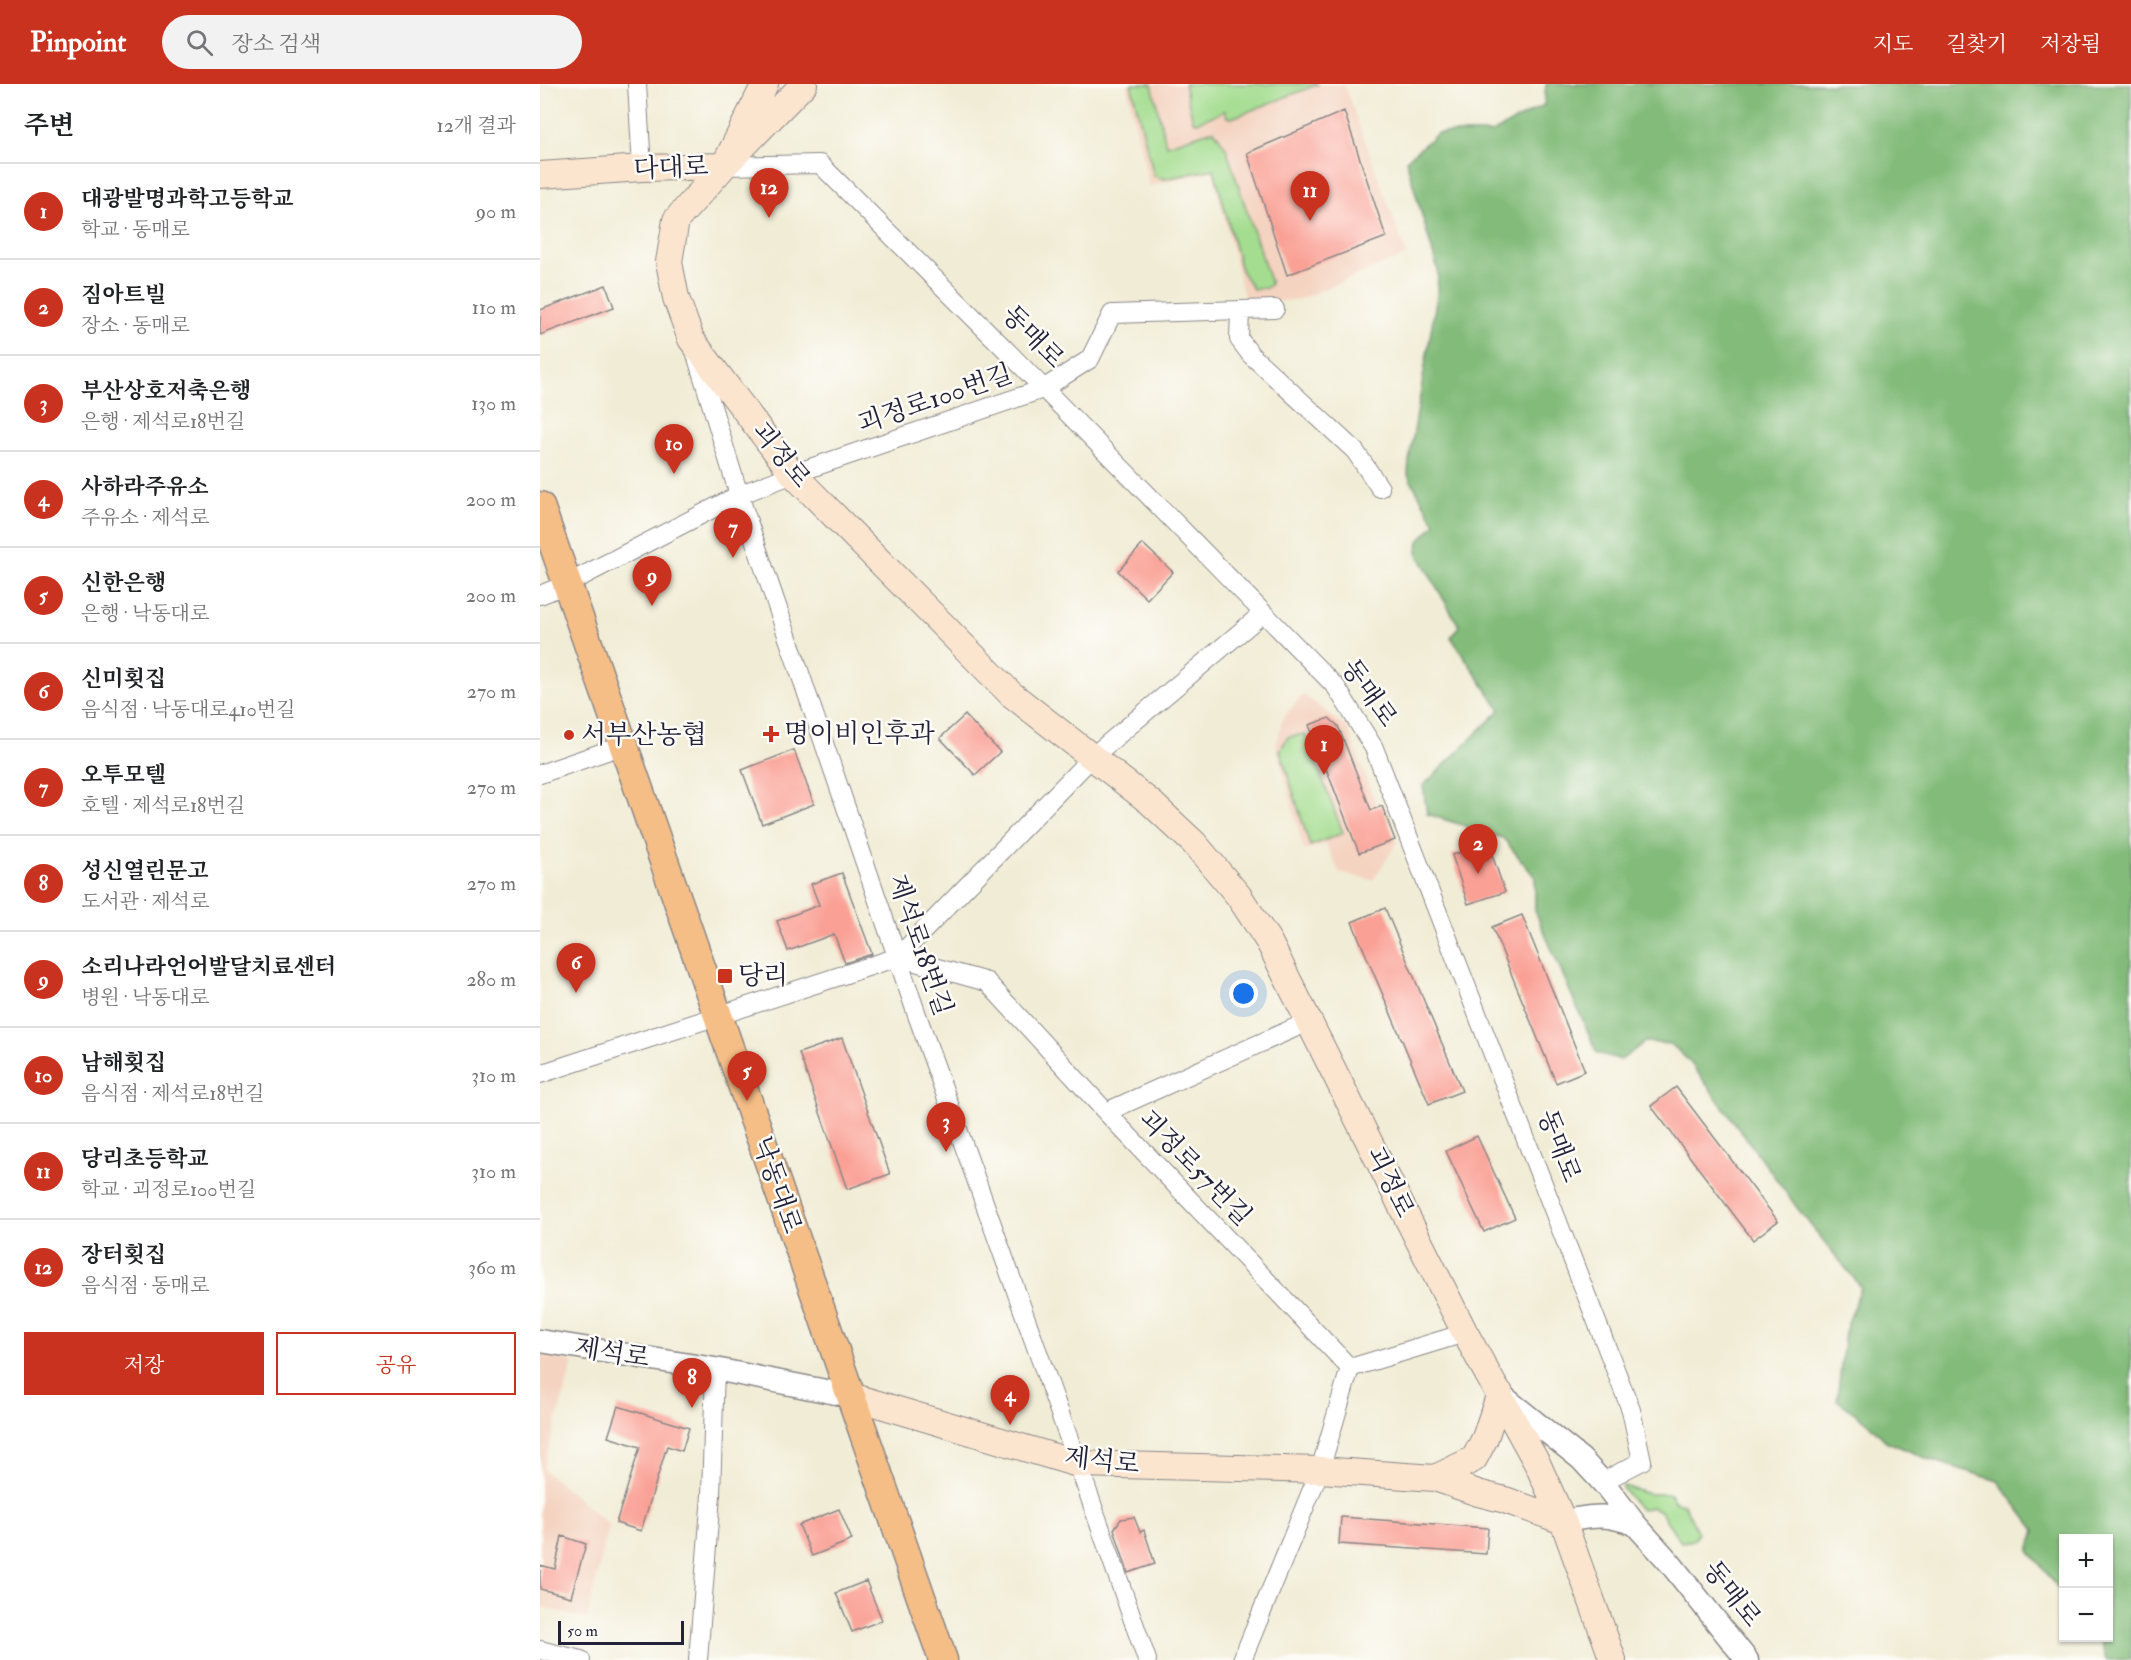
<!DOCTYPE html>
<html lang="ko">
<meta charset="utf-8">
<style>
body{margin:0;font-family:"IM FELL Double Pica","Noto Serif KR",serif;background:#f2f2f2;color:#202124}
.controls{position:absolute;right:18px;bottom:18px;display:grid;overflow:hidden;border-radius:0px;box-shadow:0 2px 4px #0004}
.controls button{width:54px;height:54px;display:grid;place-items:center;padding:0;border:0;border-bottom:2px solid #e0e0e0;background:#fff;color:#202124;font:30px sans-serif}
.scale{position:absolute;left:18px;bottom:15px;width:126px;box-sizing:border-box;padding-left:6px;border:3px solid #22223b;border-top:0;font-size:16px;line-height:21px;white-space:nowrap;color:#22223b;-webkit-text-stroke:4px #fdfcf7;paint-order:stroke}
.you{position:absolute;left:704px;top:910px;width:21px;height:21px;margin:-15px;border:4px solid #fff;border-radius:50%;background:#1a73e8;box-shadow:0 0 0 9px #1a73e833}
.badge{display:grid;place-items:center;width:39px;height:39px;border-radius:50%;background:#c8321e;color:#fff;font-size:20px;font-weight:700}
.pin{position:absolute;translate:-50% -50px;filter:drop-shadow(0 2px 3px #0008)}
.pin::after{content:'';position:absolute;top:32px;width:21px;height:18px;background:inherit;clip-path:polygon(0 0,100% 0,50% 100%)}
.list{margin:0;padding:0;list-style:none}
h2{display:flex;justify-content:space-between;align-items:center;height:78px;margin:0;padding:0 24px;font-size:26px}
h2 small{font-size:20px;font-weight:400;color:#757577}
.list li{display:grid;grid-template-columns:39px 1fr auto;gap:18px;align-items:center;box-sizing:border-box;height:96px;padding:0 24px;border-top:2px solid #e0e0e0}
.list b{display:block;font-size:22px;white-space:nowrap}
.list p{margin:0;font-size:20px;white-space:nowrap;color:#757577}
.list em{font-size:20px;font-style:normal;color:#757577}
.actions{display:flex;gap:12px;padding:18px 24px}
.actions a{flex:1;padding:14px 0;border:2px solid #c8321e;border-radius:0px;text-align:center;font-size:21px;color:#c8321e}
.actions .main{background:#c8321e;color:#fff}
.icon{flex:none;width:33px;height:33px;fill:none;stroke:currentColor;stroke-width:2;stroke-linecap:round;stroke-linejoin:round}
.map{position:relative;flex:none;width:1591px;height:1576px;overflow:hidden}
header{display:flex;align-items:center;gap:36px;box-sizing:border-box;height:84px;padding:0 30px;background:#c8321e;color:#fff}
header strong{font-size:28px}
nav{display:flex;gap:33px;margin-inline-start:auto;font-size:21px}
.search{width:420px;height:54px;background:#f2f2f2;display:flex;align-items:center;gap:15px;box-sizing:border-box;padding:0 21px;border-radius:33px;color:#757577;font-size:22px}
main{display:flex}
aside{flex:1;background:#fff}
.map>svg:first-child{display:block}
</style>
<header>
<strong>Pinpoint</strong>
<div class="search"><svg class="icon" aria-label="search" viewBox="0 0 24 24"><circle cx="10" cy="10" r="6"/><path d="M15 15l6 6"/></svg>장소 검색</div>
<nav><a>지도</a><a>길찾기</a><a>저장됨</a></nav>
</header>
<main>
<aside>
<h2>주변<small>12개 결과</small></h2>
<ul class="list">
<li><span class="badge">1</span><div><b>대광발명과학고등학교</b><p>학교 · 동매로</p></div><em>90 m</em></li>
<li><span class="badge">2</span><div><b>짐아트빌</b><p>장소 · 동매로</p></div><em>110 m</em></li>
<li><span class="badge">3</span><div><b>부산상호저축은행</b><p>은행 · 제석로18번길</p></div><em>130 m</em></li>
<li><span class="badge">4</span><div><b>사하라주유소</b><p>주유소 · 제석로</p></div><em>200 m</em></li>
<li><span class="badge">5</span><div><b>신한은행</b><p>은행 · 낙동대로</p></div><em>200 m</em></li>
<li><span class="badge">6</span><div><b>신미횟집</b><p>음식점 · 낙동대로410번길</p></div><em>270 m</em></li>
<li><span class="badge">7</span><div><b>오투모텔</b><p>호텔 · 제석로18번길</p></div><em>270 m</em></li>
<li><span class="badge">8</span><div><b>성신열린문고</b><p>도서관 · 제석로</p></div><em>270 m</em></li>
<li><span class="badge">9</span><div><b>소리나라언어발달치료센터</b><p>병원 · 낙동대로</p></div><em>280 m</em></li>
<li><span class="badge">10</span><div><b>남해횟집</b><p>음식점 · 제석로18번길</p></div><em>310 m</em></li>
<li><span class="badge">11</span><div><b>당리초등학교</b><p>학교 · 괴정로100번길</p></div><em>310 m</em></li>
<li><span class="badge">12</span><div><b>장터횟집</b><p>음식점 · 동매로</p></div><em>360 m</em></li>
</ul>
<div class="actions"><a class="main">저장</a><a>공유</a></div>
</aside>
<div class="map">
<svg width="1591" height="1576" viewBox="0 0 1591 1576">
<rect width="100%" height="100%" fill="#fdfcf7"/>
<filter id="ink" filterUnits="userSpaceOnUse"><feTurbulence type="fractalNoise" baseFrequency=".0167" numOctaves="2"/><feDisplacementMap in="SourceGraphic" scale="12" xChannelSelector="R" yChannelSelector="G"/><feConvolveMatrix kernelMatrix="1 2 1 2 8 2 1 2 1" color-interpolation-filters="sRGB"/></filter>
<filter id="wash" filterUnits="userSpaceOnUse"><feTurbulence type="fractalNoise" baseFrequency=".008" numOctaves="4" result="noise"/><feDisplacementMap in="SourceGraphic" scale="24" xChannelSelector="R" yChannelSelector="G"/><feGaussianBlur stdDeviation="1.35" result="paint"/><feColorMatrix in="noise" values="0 0 0 0 0 0 0 0 0 0 0 0 0 0 0 0 0 1.4 0 .05"/><feComposite in="paint" operator="in"/></filter>
<g filter="url(#wash)">
<rect width="100%" height="100%" fill="#f1ecd5"/>
<path fill="#f4d3c0" d="M 586,0 L 804,0 L 867,171 L 760,215 L 706,221 L 673,87 L 609,102 Z
M 763,610 L 808,645 L 836,721 L 843,722 L 857,759 L 833,796 L 800,789 L 786,760 L 764,766 L 736,661 L 743,634 Z
M 0,1269 L 33,1278 L 3,1385 L 69,1441 L 47,1535 L 0,1523 Z"/>
<path fill="#a4dd90" stroke="#638066" stroke-width="1.5" d="M 591,0 L 612,0 L 626,61 L 674,46 L 686,64 L 731,200 L 726,204 L 713,205 L 701,186 L 674,85 L 624,95 L 614,92 Z
M 644,0 L 779,0 L 692,34 L 687,33 L 685,27 L 657,38 L 653,37 Z
M 765,650 L 803,749 L 770,762 L 740,666 L 748,653 Z
M 1083,1402 L 1109,1410 L 1130,1410 L 1135,1418 L 1144,1420 L 1158,1449 L 1154,1456 L 1141,1458 L 1120,1427 L 1112,1423 L 1101,1426 L 1082,1404 Z"/>
<path fill="#83bc7a" stroke="#526f5a" stroke-width="1.5" d="M 1006,0 L 1591,0 L 1591,1576 L 1566,1576 L 1560,1554 L 1568,1554 L 1568,1454 L 1524,1454 L 1523,1510 L 1489,1467 L 1495,1446 L 1458,1397 L 1388,1375 L 1346,1357 L 1328,1339 L 1297,1316 L 1305,1248 L 1321,1203 L 1261,1129 L 1150,978 L 1131,960 L 1105,958 L 1081,976 L 1057,969 L 995,827 L 995,793 L 963,754 L 887,730 L 883,702 L 960,626 L 911,553 L 919,542 L 877,469 L 879,457 L 895,440 L 868,391 L 869,377 L 897,211 L 898,187 L 866,76 L 898,49 L 952,49 L 1004,21 Z"/>
<g id="blocks">
<path fill="#faa095" d="M 804,27 L 846,153 L 747,191 L 707,69 Z
M 66,201 L 74,223 L 0,251 L 0,226 Z
M 603,460 L 633,488 L 607,515 L 578,487 Z
M 425,631 L 460,668 L 435,691 L 400,654 Z
M 789,634 L 798,642 L 831,726 L 842,722 L 855,756 L 819,769 L 769,641 Z
M 254,666 L 274,720 L 222,740 L 202,686 Z
M 948,759 L 965,808 L 928,820 L 912,771 Z
M 302,789 L 332,870 L 305,879 L 294,850 L 248,867 L 237,837 L 279,821 L 271,800 Z
M 845,824 L 922,1007 L 889,1020 L 812,838 Z
M 982,831 L 1045,987 L 1016,999 L 952,843 Z
M 302,954 L 350,1090 L 307,1105 L 259,969 Z
M 1136,1003 L 1238,1137 L 1213,1156 L 1111,1022 Z
M 937,1052 L 975,1134 L 944,1148 L 906,1067 Z
M 78,1322 L 149,1344 L 142,1367 L 127,1362 L 101,1447 L 76,1439 L 100,1363 L 68,1353 Z
M 299,1425 L 312,1456 L 272,1472 L 259,1441 Z
M 594,1433 L 600,1448 L 604,1446 L 615,1480 L 588,1489 L 574,1445 L 581,1435 Z
M 801,1433 L 948,1444 L 946,1470 L 799,1460 Z
M 22,1452 L 46,1460 L 31,1513 L 0,1505 L 0,1481 L 15,1485 Z
M 326,1497 L 342,1536 L 312,1548 L 296,1509 Z"/>
</g>
</g>
<g filter="url(#ink)">
<use href="#blocks" fill-opacity="0" stroke="#8a8788" stroke-width="1.5"/>
<g fill="none" stroke-linecap="round" stroke-linejoin="round">
<defs>
<path id="minor" d="M 97,0 L 102,84
M 184,82 L 280,80 L 462,262 L 796,603 L 834,664 L 1091,1326 L 1102,1377 L 1062,1398
M 700,226 L 699,255 L 711,271 L 815,367 L 840,404
M 0,511 L 27,500 L 199,411 L 155,267
M 0,690 L 84,661
M 358,873 L 447,898 L 566,1028 L 810,1284 L 925,1249
M 0,990 L 358,873 L 552,673 L 722,530
M 566,1028 L 770,937
M 0,1566 L 41,1576
M 158,1576 L 171,1411 L 175,1285
M 607,1576 L 538,1380 L 377,931 L 199,411 L 253,390 L 503,305 L 550,275 L 572,230 L 735,225
M 702,1576 L 780,1386 L 810,1284"/>
<path id="tertiary" d="M 0,1257 L 175,1285 L 311,1312
M 960,1310 L 1041,1375 L 1066,1402 L 1095,1440 L 1130,1479 L 1207,1576
M 1023,1437 C 1055,1432 1064,1429 1095,1440"/>
<path id="secondary" d="M 225,0 L 184,82 L 136,136 L 129,178 L 136,214 L 151,255 L 253,390 L 471,610 L 610,718 L 654,759 L 698,811 L 729,858 L 925,1249 L 998,1381 L 1023,1437 L 1073,1576
M 0,91 L 102,84 L 184,82 L 264,0
M 311,1312 L 538,1380 L 780,1386 L 895,1394 L 938,1409 L 965,1416 L 1023,1437
M 895,1394 L 934,1375 L 945,1354 L 960,1309"/>
<path id="primary" d="M 0,422 L 403,1576"/>
</defs>
<use href="#minor" stroke="#8a8788" stroke-width="20"/>
<use href="#tertiary" stroke="#8a8788" stroke-width="25"/>
<use href="#secondary" stroke="#8a8788" stroke-width="28"/>
<use href="#primary" stroke="#8a8788" stroke-width="31"/>
<use href="#minor" stroke="#fff" stroke-width="18"/>
<use href="#tertiary" stroke="#fff" stroke-width="22"/>
<use href="#secondary" stroke="#fbe5cf" stroke-width="26"/>
<use href="#primary" stroke="#f6be87" stroke-width="28"/>
</g>
</g>
<g fill="#c8321e" stroke="#fdfcf7" stroke-width="2">
<path d="M228 641h6v6h6v6h-6v6h-6v-6h-6v-6h6z"/>
<circle cx="29" cy="651" r="6"/>
<rect x="177" y="884" width="16" height="16" rx="3"/>
</g>
<g text-anchor="middle" dominant-baseline="central" stroke-width="5" stroke-linejoin="round" paint-order="stroke">
<g font-size="26" fill="#22223b" stroke="#fdfcf7">
<text transform="translate(131 84) rotate(-2)">다대로</text>
<text transform="translate(493 253) rotate(46)">동매로</text>
<text transform="translate(395 315) rotate(-19)">괴정로100번길</text>
<text transform="translate(241 371) rotate(51)">괴정로</text>
<text transform="translate(829 609) rotate(55)">동매로</text>
<text transform="translate(380 861) rotate(71)">제석로18번길</text>
<text transform="translate(1019 1062) rotate(69)">동매로</text>
<text transform="translate(655 1084) rotate(46)">괴정로57번길</text>
<text transform="translate(850 1098) rotate(64)">괴정로</text>
<text transform="translate(237 1101) rotate(71)">낙동대로</text>
<text transform="translate(72 1269) rotate(9)">제석로</text>
<text transform="translate(562 1377) rotate(6)">제석로</text>
<text transform="translate(1192 1510) rotate(52)">동매로</text>
</g>
<g font-size="26" fill="#22223b" stroke="#fdfcf7" text-anchor="start">
<text x="244" y="650">명이비인후과</text>
<text x="41" y="651">서부산농협</text>
<text x="198" y="892">당리</text>
</g>
</g>
</svg>
<div class="controls">
<button>+</button>
<button>−</button>
</div>
<div class="scale">50 m</div>
<div class="you"></div>
<div class="pin badge" style="left:784px;top:691px">1</div>
<div class="pin badge" style="left:938px;top:790px">2</div>
<div class="pin badge" style="left:406px;top:1068px">3</div>
<div class="pin badge" style="left:470px;top:1341px">4</div>
<div class="pin badge" style="left:207px;top:1017px">5</div>
<div class="pin badge" style="left:36px;top:909px">6</div>
<div class="pin badge" style="left:193px;top:474px">7</div>
<div class="pin badge" style="left:152px;top:1324px">8</div>
<div class="pin badge" style="left:112px;top:522px">9</div>
<div class="pin badge" style="left:134px;top:390px">10</div>
<div class="pin badge" style="left:770px;top:137px">11</div>
<div class="pin badge" style="left:229px;top:134px">12</div>
</div>
</main>
